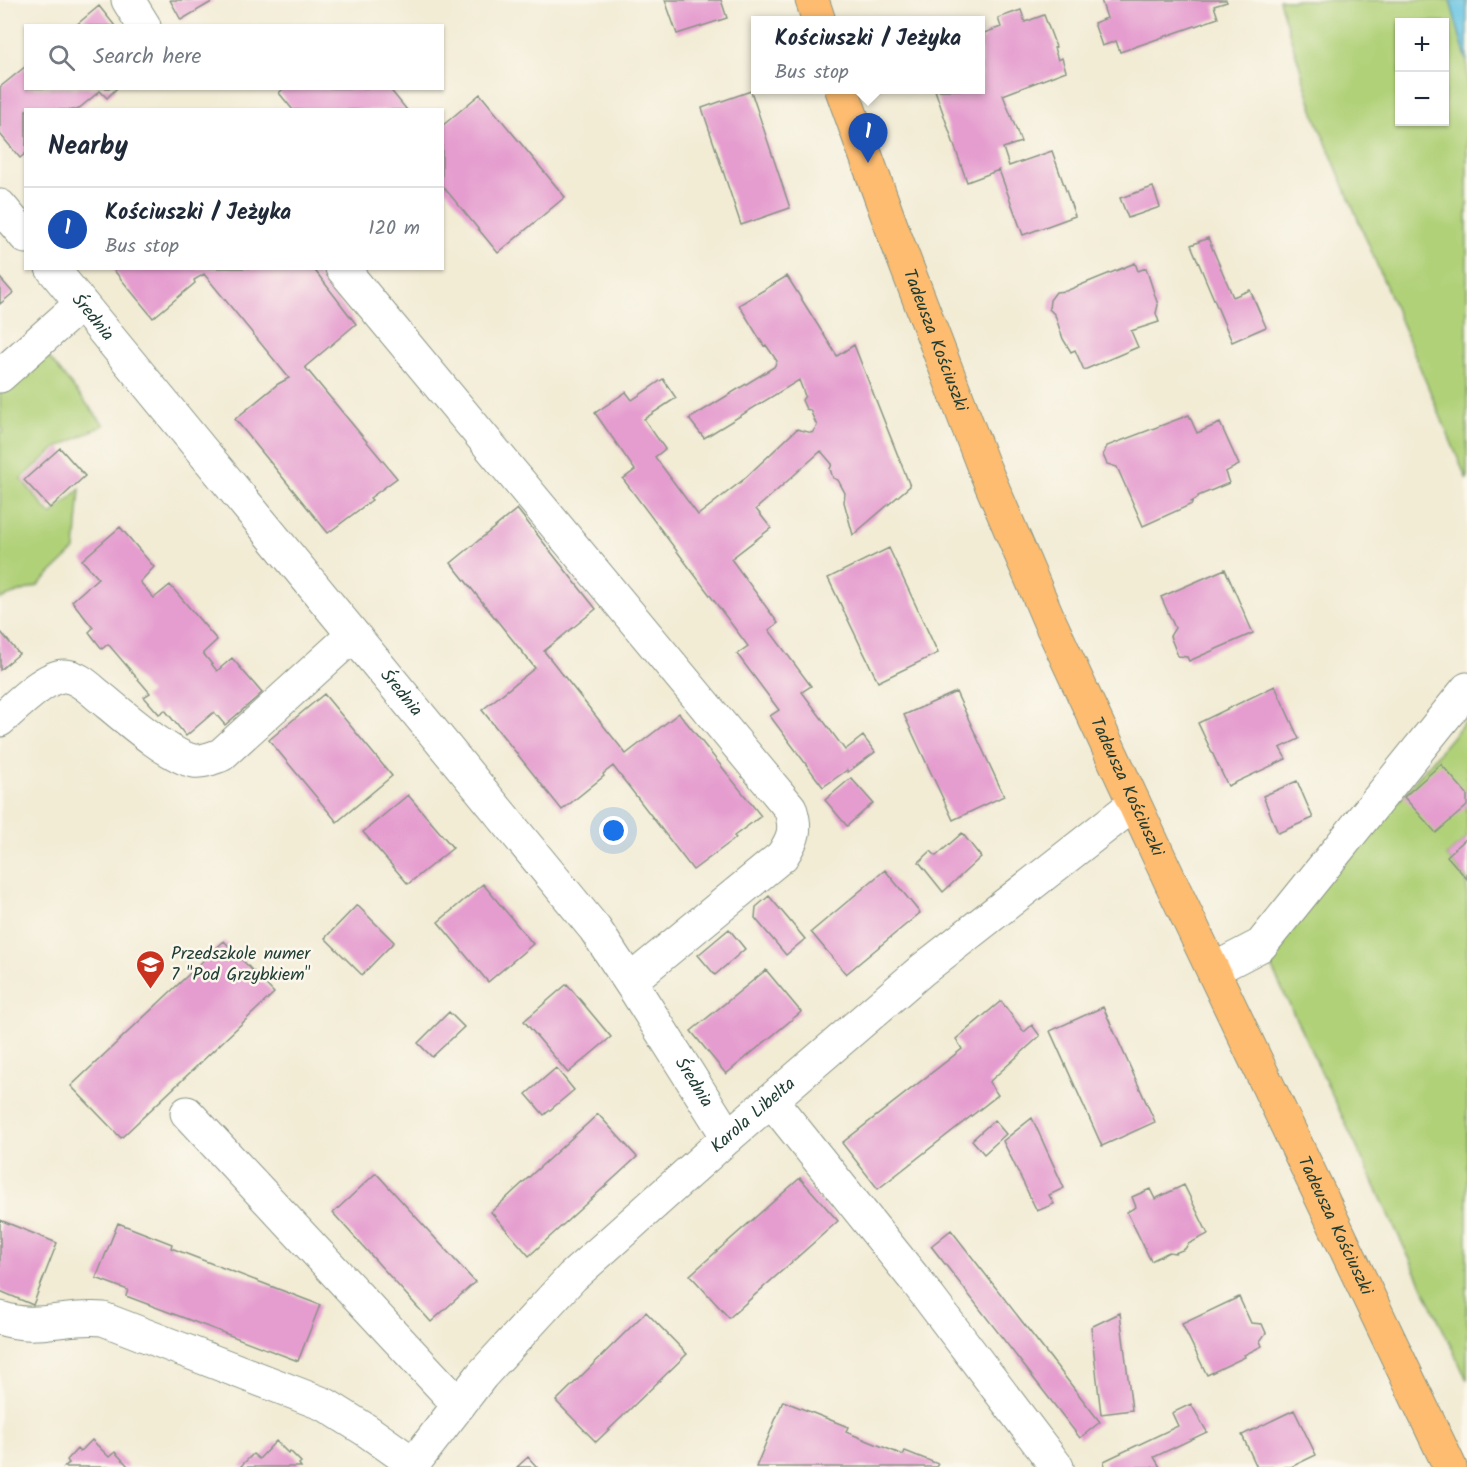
<!DOCTYPE html>
<meta charset="utf-8">
<style>
body{margin:0;font-family:Kalam,sans-serif;background:#f2f2f3;color:#1f2937}
.controls{position:absolute;right:18px;top:18px;display:grid;overflow:hidden;border-radius:0px;box-shadow:0 2px 4px #0004}
.controls button{width:54px;height:54px;display:grid;place-items:center;padding:0;border:0;border-bottom:2px solid #e0e1e3;background:#fff;color:#1f2937;font:30px sans-serif}
.you{position:absolute;left:614px;top:831px;width:21px;height:21px;margin:-15px;border:4px solid #fff;border-radius:50%;background:#1a73e8;box-shadow:0 0 0 9px #1a73e833}
.badge{display:grid;place-items:center;width:39px;height:39px;border-radius:50%;background:#7c3aed;color:#fff;font-size:20px;font-weight:700}
.pin{position:absolute;translate:-50% -50px;filter:drop-shadow(0 2px 3px #0008)}
.pin::after{content:'';position:absolute;top:32px;width:21px;height:18px;background:inherit;clip-path:polygon(0 0,100% 0,50% 100%)}
.popup{position:absolute;left:751px;top:16px;width:234px;height:78px;box-sizing:border-box;display:grid;place-content:center;border-radius:0px;background:#fff;filter:drop-shadow(0 2px 4px #0005);font-size:20px;white-space:nowrap;color:#747a83}
.popup b{font-size:22px;color:#1f2937}
.popup::after{content:'';position:absolute;left:50%;top:100%;margin-left:-12px;border:12px solid transparent;border-top-color:#fff}
.list{margin:0;padding:0;list-style:none}
h2{display:flex;justify-content:space-between;align-items:center;height:78px;margin:0;padding:0 24px;font-size:26px}
h2 small{font-size:20px;font-weight:400;color:#747a83}
.list li{display:grid;grid-template-columns:39px 1fr auto;gap:18px;align-items:center;box-sizing:border-box;height:84px;padding:0 24px;border-top:2px solid #e0e1e3}
.list b{display:block;font-size:22px;white-space:nowrap}
.list p{margin:0;font-size:20px;white-space:nowrap;color:#747a83}
.list em{font-size:20px;font-style:normal;color:#747a83}
.icon{flex:none;width:33px;height:33px;fill:none;stroke:currentColor;stroke-width:2;stroke-linecap:round;stroke-linejoin:round}
.map{position:relative;flex:none;width:1467px;height:1467px;overflow:hidden}
.search{position:absolute;background:#fff;box-shadow:0 2px 4px #0004;left:24px;top:24px;width:420px;height:66px;display:flex;align-items:center;gap:15px;box-sizing:border-box;padding:0 21px;border-radius:0px;color:#747a83;font-size:22px}
.panel{position:absolute;background:#fff;box-shadow:0 2px 4px #0004;left:24px;top:108px;width:420px;height:162px;border-radius:0px}
.map>svg:first-child{display:block}
</style>
<div class="map">
<svg width="1467" height="1467" viewBox="0 0 1467 1467">
<rect width="100%" height="100%" fill="#fbf7ec"/>
<filter id="ink" filterUnits="userSpaceOnUse"><feTurbulence type="fractalNoise" baseFrequency=".0167" numOctaves="2"/><feDisplacementMap in="SourceGraphic" scale="12" xChannelSelector="R" yChannelSelector="G"/><feConvolveMatrix kernelMatrix="1 2 1 2 8 2 1 2 1" color-interpolation-filters="sRGB"/></filter>
<filter id="wash" filterUnits="userSpaceOnUse"><feTurbulence type="fractalNoise" baseFrequency=".008" numOctaves="4" result="noise"/><feDisplacementMap in="SourceGraphic" scale="24" xChannelSelector="R" yChannelSelector="G"/><feGaussianBlur stdDeviation="1.35" result="paint"/><feColorMatrix in="noise" values="0 0 0 0 0 0 0 0 0 0 0 0 0 0 0 0 0 1.4 0 .05"/><feComposite in="paint" operator="in"/></filter>
<g filter="url(#wash)">
<rect width="100%" height="100%" fill="#f2ecd5"/>
<path fill="#b1d179" stroke="#688756" stroke-width="1.5" fill-rule="evenodd" d="M 1279,0 L 1450,0 L 1467,62 L 1467,480 L 1316,119 ZM 1400,22 L 1444,22 L 1444,122 L 1400,122 Z
M 37,343 L 104,425 L 55,449 L 21,479 L 51,515 L 80,489 L 75,550 L 37,586 L 0,599 L 0,434 L 3,431 L 0,422 L 0,376 Z
M 1467,719 L 1467,838 L 1447,856 L 1467,879 L 1467,1380 L 1261,945 L 1369,836 Z"/>
<path fill="#65c3e3" stroke="#42808c" stroke-width="1.5" d="M 1450,0 L 1467,0 L 1467,62 Z"/>
<g id="blocks">
<path fill="#e59dcf" d="M 170,0 L 215,0 L 181,20 Z
M 665,0 L 721,0 L 727,18 L 677,34 Z
M 1101,0 L 1226,0 L 1227,2 L 1214,6 L 1218,18 L 1120,52 L 1116,41 L 1102,46 L 1094,23 L 1107,18 Z
M 99,6 L 115,26 L 75,26 Z
M 1021,10 L 1025,22 L 1044,15 L 1056,47 L 1054,48 L 1058,60 L 1062,58 L 1066,71 L 1003,95 L 1021,142 L 1003,148 L 1009,166 L 1052,151 L 1075,216 L 1023,235 L 999,170 L 967,182 L 935,90 L 981,90 L 981,41 L 984,39 L 984,33 L 1001,27 L 998,18 Z
M 26,66 L 26,88 L 117,88 L 107,98 L 100,91 L 77,110 L 26,110 L 26,153 L 20,158 L 0,134 L 0,87 Z
M 284,88 L 389,88 L 407,110 L 293,110 L 279,93 Z
M 751,91 L 790,208 L 741,225 L 702,108 Z
M 480,94 L 565,197 L 498,253 L 442,185 L 442,126 Z
M 1153,187 L 1160,207 L 1128,218 L 1120,198 Z
M 1208,238 L 1233,297 L 1250,290 L 1266,327 L 1232,342 L 1191,245 Z
M 1135,263 L 1138,271 L 1146,268 L 1158,305 L 1156,313 L 1159,322 L 1131,331 L 1138,347 L 1084,370 L 1075,350 L 1071,352 L 1063,339 L 1055,315 L 1049,309 L 1050,300 L 1056,292 L 1066,291 Z
M 112,268 L 313,268 L 356,324 L 305,367 L 397,478 L 370,498 L 372,500 L 328,533 L 235,419 L 278,384 L 289,378 L 204,274 L 194,280 L 195,283 L 153,318 Z
M 787,276 L 837,356 L 854,345 L 910,486 L 853,535 L 844,502 L 845,493 L 838,480 L 833,478 L 830,469 L 832,464 L 821,451 L 756,509 L 771,528 L 731,559 L 778,623 L 769,630 L 811,686 L 802,692 L 845,750 L 863,736 L 875,752 L 848,772 L 847,770 L 823,787 L 770,716 L 779,710 L 737,654 L 748,646 L 623,479 L 635,470 L 595,413 L 626,392 L 632,400 L 663,379 L 676,398 L 644,419 L 665,449 L 655,457 L 698,515 L 743,480 L 797,429 L 812,433 L 817,426 L 810,410 L 806,409 L 802,400 L 805,396 L 799,380 L 704,438 L 689,419 L 774,367 L 777,361 L 766,345 L 764,346 L 739,305 Z
M 0,278 L 13,293 L 0,304 Z
M 1189,415 L 1197,433 L 1220,423 L 1239,465 L 1225,472 L 1229,483 L 1198,496 L 1198,498 L 1191,502 L 1192,504 L 1143,526 L 1117,467 L 1107,464 L 1103,455 L 1107,446 Z
M 60,448 L 85,476 L 50,508 L 24,480 Z
M 517,509 L 596,609 L 544,651 L 626,754 L 679,713 L 761,816 L 734,836 L 736,838 L 693,870 L 613,766 L 603,774 L 604,776 L 562,810 L 482,710 L 535,668 L 451,563 Z
M 120,527 L 154,567 L 140,582 L 154,598 L 170,585 L 217,640 L 203,653 L 217,671 L 232,658 L 262,693 L 225,725 L 214,712 L 186,736 L 165,710 L 159,714 L 144,697 L 150,693 L 108,644 L 102,649 L 89,632 L 93,628 L 72,601 L 98,578 L 82,560 Z
M 889,548 L 938,653 L 878,682 L 828,578 Z
M 1225,569 L 1253,633 L 1189,661 L 1187,657 L 1178,656 L 1170,636 L 1175,628 L 1161,597 Z
M 0,631 L 19,654 L 0,670 Z
M 1275,686 L 1299,739 L 1280,748 L 1286,759 L 1228,786 L 1198,723 Z
M 956,692 L 1004,796 L 953,820 L 904,715 Z
M 324,694 L 392,776 L 337,822 L 269,740 Z
M 1441,764 L 1467,794 L 1467,806 L 1436,833 L 1404,797 Z
M 851,778 L 873,803 L 847,826 L 825,800 Z
M 1297,781 L 1313,818 L 1278,833 L 1263,796 Z
M 408,795 L 453,848 L 408,884 L 363,832 Z
M 962,833 L 981,857 L 943,892 L 919,862 L 931,851 L 936,856 Z
M 1467,838 L 1467,879 L 1447,856 Z
M 885,870 L 920,913 L 846,974 L 811,932 Z
M 483,884 L 533,944 L 488,982 L 438,922 Z
M 769,896 L 805,939 L 786,955 L 755,918 L 756,907 Z
M 357,905 L 394,942 L 362,975 L 325,938 Z
M 729,929 L 745,949 L 715,975 L 698,955 Z
M 224,941 L 274,993 L 121,1138 L 71,1086 Z
M 766,970 L 801,1012 L 726,1074 L 691,1031 Z
M 567,984 L 611,1037 L 568,1073 L 524,1021 Z
M 1001,1001 L 1024,1032 L 1032,1025 L 1040,1036 L 989,1082 L 998,1095 L 878,1189 L 842,1143 L 962,1049 L 956,1039 Z
M 1103,1007 L 1155,1122 L 1102,1146 L 1050,1031 Z
M 449,1012 L 464,1027 L 432,1057 L 418,1043 Z
M 556,1068 L 574,1090 L 544,1115 L 526,1094 Z
M 598,1114 L 637,1157 L 529,1256 L 491,1212 Z
M 1032,1118 L 1064,1188 L 1049,1195 L 1054,1204 L 1037,1211 L 1003,1141 Z
M 994,1120 L 1006,1134 L 984,1154 L 972,1140 Z
M 376,1173 L 475,1282 L 431,1322 L 333,1213 Z
M 800,1178 L 838,1221 L 729,1318 L 690,1275 Z
M 1184,1185 L 1208,1234 L 1188,1244 L 1185,1249 L 1175,1253 L 1169,1252 L 1151,1261 L 1127,1212 L 1136,1207 L 1132,1197 L 1150,1189 L 1155,1199 Z
M 0,1220 L 57,1243 L 33,1305 L 0,1291 Z
M 118,1223 L 172,1244 L 171,1248 L 320,1305 L 298,1361 L 126,1296 L 128,1290 L 96,1278 Z
M 951,1230 L 1100,1422 L 1080,1438 L 931,1246 Z
M 1239,1297 L 1251,1323 L 1262,1324 L 1266,1333 L 1260,1341 L 1262,1346 L 1244,1355 L 1245,1357 L 1207,1375 L 1182,1324 Z
M 646,1312 L 687,1354 L 596,1442 L 556,1401 Z
M 1120,1313 L 1132,1410 L 1101,1414 L 1091,1327 Z
M 783,1401 L 848,1427 L 846,1432 L 903,1455 L 905,1451 L 938,1464 L 936,1467 L 756,1467 Z
M 1191,1404 L 1207,1432 L 1154,1457 L 1160,1467 L 1105,1467 L 1104,1461 L 1178,1426 L 1172,1413 Z
M 1294,1410 L 1316,1455 L 1291,1467 L 1257,1467 L 1242,1435 Z
M 92,1440 L 109,1457 L 115,1452 L 129,1467 L 64,1467 L 69,1463 L 67,1460 L 77,1449 L 80,1452 Z
M 276,1441 L 288,1453 L 290,1451 L 301,1462 L 299,1464 L 301,1467 L 240,1467 L 253,1454 L 259,1459 Z
M 528,1457 L 537,1467 L 517,1467 Z"/>
</g>
</g>
<g filter="url(#ink)">
<use href="#blocks" fill-opacity="0" stroke="#889484" stroke-width="1.5"/>
<g fill="none" stroke-linecap="round" stroke-linejoin="round">
<defs>
<g id="minor">
<path d="M 128,0 L 144,26"/>
<path d="M 0,206 L 26,237"/>
<path id="s1" d="M 52,268 L 595,929 L 636,991 L 728,1137"/>
<path d="M 342,268 L 790,808 C 797,829 794,838 782,856 L 630,981"/>
<path d="M 0,376 L 81,304"/>
<path d="M 0,720 C 14,708 45,676 64,676 C 78,676 89,688 99,696 C 120,713 169,757 194,761 C 204,762 212,758 221,755 L 353,635"/>
<path d="M 1213,970 L 1261,945 L 1467,689"/>
<path d="M 771,1100 L 917,1282 L 1057,1467"/>
<path d="M 187,1113 L 459,1405"/>
<path d="M 0,1318 C 36,1331 66,1315 103,1319 L 326,1405 L 366,1430 L 414,1464"/>
<path id="s2" d="M 411,1467 L 482,1375 L 572,1277 L 728,1137 L 922,970 L 1134,804"/>
</g>
<g id="major">
<path d="M 812,0 L 819,21"/>
<path id="s3" d="M 842,90 L 893,231 L 982,463 L 1049,620 L 1174,889 L 1450,1467"/>
</g>
</defs>
<use href="#minor" stroke="#889484" stroke-width="35"/>
<use href="#major" stroke="#889484" stroke-width="35"/>
<use href="#minor" stroke="#fff" stroke-width="33"/>
<use href="#major" stroke="#fdbc70" stroke-width="33"/>
</g>
</g>
<defs>
<symbol id="school-pin" viewBox="-11 -11 22 30"><path d="M0 17L-7.5 6A9.5 9.5 0 1 1 7.5 6Z" fill="#c8321e" stroke="#fbf7ec"/><path d="M0-5L7-2L0 1L-7-2ZM-4 1L0 2.5L4 1V4Q0 6-4 4Z" fill="#fff"/></symbol>
</defs>
<g fill-rule="evenodd">
<use href="#school-pin" x="134" y="948" width="33" height="45"/>
</g>
<g text-anchor="middle" dominant-baseline="central" stroke-width="5" stroke-linejoin="round" paint-order="stroke">
<g font-size="18" fill="#1f3d34" stroke="#fbf7ec">
<text stroke="none"><textPath href="#s1" startOffset="64">Średnia</textPath></text>
<text stroke="none"><textPath href="#s3" startOffset="267">Tadeusza Kościuszki</textPath></text>
<text stroke="none"><textPath href="#s1" startOffset="550">Średnia</textPath></text>
<text stroke="none"><textPath href="#s3" startOffset="753">Tadeusza Kościuszki</textPath></text>
<text stroke="none"><textPath href="#s1" startOffset="1038">Średnia</textPath></text>
<text stroke="none"><textPath href="#s2" startOffset="492">Karola Libelta</textPath></text>
<text stroke="none"><textPath href="#s3" startOffset="1239">Tadeusza Kościuszki</textPath></text>
</g>
<g font-size="18" fill="#1f3d34" stroke="#fbf7ec" text-anchor="start">
<text x="171" y="954">Przedszkole numer<tspan x="171" dy="21">7 "Pod Grzybkiem"</tspan></text>
</g>
</g>
</svg>
<div class="controls">
<button>+</button>
<button>−</button>
</div>
<div class="you"></div>
<div class="pin badge" style="left:868px;top:163px;background:#1a4fb4">1</div>
<div class="popup"><b>Kościuszki / Jeżyka</b>Bus stop</div>
<div class="search"><svg class="icon" aria-label="search" viewBox="0 0 24 24"><circle cx="10" cy="10" r="6"/><path d="M15 15l6 6"/></svg>Search here</div>
<section class="panel">
<h2>Nearby<small></small></h2>
<ul class="list">
<li><span class="badge" style="background:#1a4fb4">1</span><div><b>Kościuszki / Jeżyka</b><p>Bus stop</p></div><em>120 m</em></li>
</ul>
</section>
</div>
